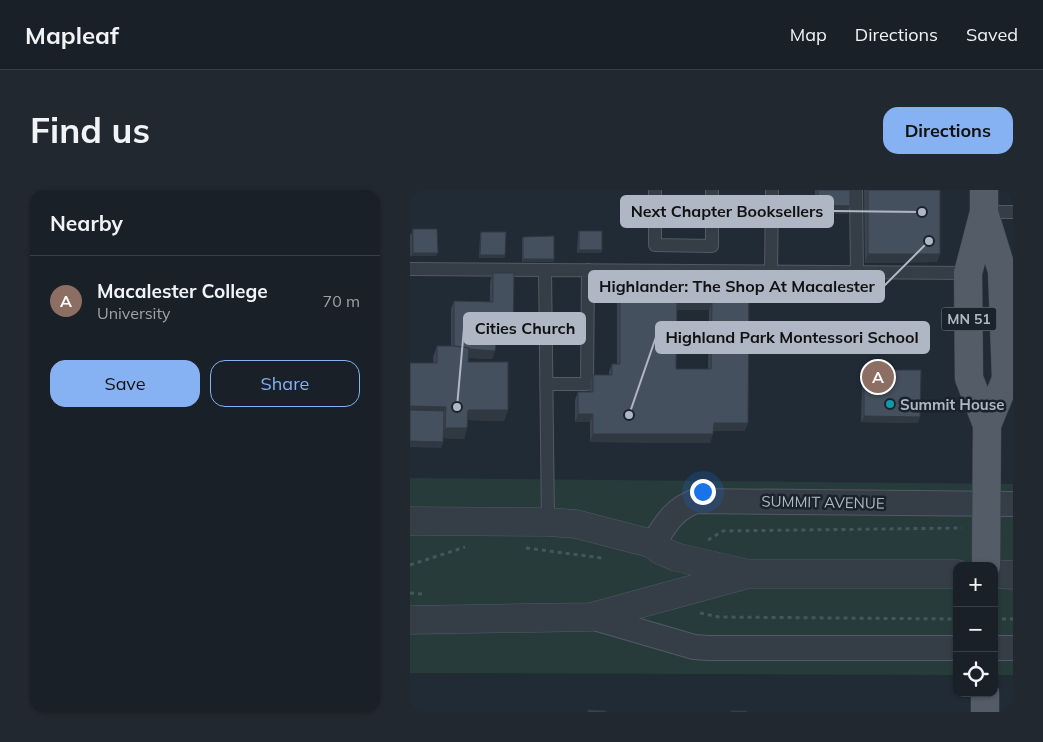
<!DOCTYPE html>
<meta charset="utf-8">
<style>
body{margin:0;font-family:Mulish,sans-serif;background:#222830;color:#f1f3f6}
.controls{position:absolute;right:15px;bottom:15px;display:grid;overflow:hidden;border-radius:10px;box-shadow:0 1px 4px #0004}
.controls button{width:45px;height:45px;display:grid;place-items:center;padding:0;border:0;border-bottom:1px solid #373e45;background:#192028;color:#f1f3f6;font:25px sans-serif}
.you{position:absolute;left:292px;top:301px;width:18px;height:18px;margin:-12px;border:4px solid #fff;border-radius:50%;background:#1a73e8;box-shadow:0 0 0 8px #1a73e833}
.badge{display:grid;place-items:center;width:32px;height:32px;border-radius:50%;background:#86b1f2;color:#fff;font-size:16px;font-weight:700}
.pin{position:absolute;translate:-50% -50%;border:2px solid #fff;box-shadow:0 1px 5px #0006}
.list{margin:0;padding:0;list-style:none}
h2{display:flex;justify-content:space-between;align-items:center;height:65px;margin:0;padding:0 20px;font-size:21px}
h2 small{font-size:16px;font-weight:400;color:#9fa3a8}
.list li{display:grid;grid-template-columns:32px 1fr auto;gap:15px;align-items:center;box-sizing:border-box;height:90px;padding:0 20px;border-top:1px solid #373e45}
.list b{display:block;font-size:19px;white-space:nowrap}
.list p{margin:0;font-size:16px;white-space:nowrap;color:#9fa3a8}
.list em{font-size:16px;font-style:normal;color:#9fa3a8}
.actions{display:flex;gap:10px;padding:15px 20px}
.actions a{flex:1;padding:11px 0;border:1px solid #86b1f2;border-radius:15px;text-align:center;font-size:18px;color:#86b1f2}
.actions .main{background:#86b1f2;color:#111}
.icon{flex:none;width:28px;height:28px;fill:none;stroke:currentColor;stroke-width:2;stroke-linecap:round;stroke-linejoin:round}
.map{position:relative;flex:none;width:603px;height:522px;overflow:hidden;border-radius:15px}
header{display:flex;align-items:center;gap:30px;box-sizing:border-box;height:70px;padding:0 25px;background:#192028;border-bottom:1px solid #373e45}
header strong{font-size:24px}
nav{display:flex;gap:28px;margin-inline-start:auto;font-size:18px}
.intro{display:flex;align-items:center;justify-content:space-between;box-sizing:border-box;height:120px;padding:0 30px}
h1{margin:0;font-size:35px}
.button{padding:12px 22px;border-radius:15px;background:#86b1f2;color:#111;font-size:18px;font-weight:700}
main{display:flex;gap:30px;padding:0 30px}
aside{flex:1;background:#192028;border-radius:15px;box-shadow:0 1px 4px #0004}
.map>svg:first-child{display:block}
</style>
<header>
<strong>Mapleaf</strong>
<nav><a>Map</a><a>Directions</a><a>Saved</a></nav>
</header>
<div class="intro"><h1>Find us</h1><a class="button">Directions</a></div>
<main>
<aside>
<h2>Nearby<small></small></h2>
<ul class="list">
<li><span class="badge" style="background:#8d6e63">A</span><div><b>Macalester College</b><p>University</p></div><em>70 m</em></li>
</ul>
<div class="actions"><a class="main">Save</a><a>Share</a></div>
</aside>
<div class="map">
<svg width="603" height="522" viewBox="0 0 603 522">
<rect width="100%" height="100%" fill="#212b36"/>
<path fill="#273b3b" d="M 0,288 L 603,294 L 603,485 L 584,485 L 584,376 L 547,376 L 547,485 L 0,483 Z"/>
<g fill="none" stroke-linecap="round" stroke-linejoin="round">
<defs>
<path id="service" d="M 245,0 L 245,55 L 302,56 L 302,0
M 446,0 L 447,82
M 574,22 L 603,22
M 0,79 L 558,83
M 135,80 L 138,332
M 361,81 L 362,0
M 136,194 L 177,194 L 178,80"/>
<path id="minor" d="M 243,354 C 255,335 263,319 286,311 L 603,314
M 181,427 L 284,457 L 299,458 L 547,458
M 584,458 L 603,458"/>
<path id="tertiary" d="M 0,331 L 138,332 L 166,334 L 243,354 L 250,360 L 266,367 L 339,384 L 547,384
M 584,384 L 603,385
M 0,430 L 181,427 L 335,385"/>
<path id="primary" d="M 574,0 L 574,22 L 558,83 L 559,188 L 577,235 L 576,376
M 574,22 L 592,81 L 596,189 L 577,235
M 575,503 L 575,522"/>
</defs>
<use href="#service" stroke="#525a65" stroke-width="14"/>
<use href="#minor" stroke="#525a65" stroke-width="26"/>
<use href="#tertiary" stroke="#525a65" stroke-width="29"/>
<use href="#primary" stroke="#3e4651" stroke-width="29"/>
<path stroke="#455759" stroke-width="3" stroke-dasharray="4 4" stroke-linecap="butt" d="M 298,350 L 313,341 L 552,338
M 116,358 L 192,368
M 0,375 L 55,357
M 0,403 L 12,404
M 290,423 L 309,427 L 547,429
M 584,429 L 603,429"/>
<use href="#service" stroke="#353d47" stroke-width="12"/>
<use href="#minor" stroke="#353d47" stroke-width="24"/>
<use href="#tertiary" stroke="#353d47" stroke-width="28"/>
<use href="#primary" stroke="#535c67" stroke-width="28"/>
</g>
<path fill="#3b4551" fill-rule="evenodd" d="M 405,0 L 440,0 L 440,16 L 437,24 L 405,24 Z
M 454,0 L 530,0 L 527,72 L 455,73 Z
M 3,39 L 26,66 L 2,66 L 2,48 L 1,69 L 2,42 Z
M 169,41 L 192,60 L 191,63 L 167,63 L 168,44 Z
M 71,42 L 95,65 L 94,68 L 69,68 L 70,45 Z
M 113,47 L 144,69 L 143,72 L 112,72 L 112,50 Z
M 83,83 L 100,153 L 86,153 L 82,169 L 59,168 L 58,172 L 98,220 L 94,231 L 58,230 L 57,238 L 54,249 L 33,248 L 33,252 L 31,258 L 23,167 L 27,156 L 41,156 L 41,119 L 44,111 L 80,112 L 80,92 Z
M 296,88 L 335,241 L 303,241 L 300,253 L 180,252 L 180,232 L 165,232 L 165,210 L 168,202 L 180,202 L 180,193 L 183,185 L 199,185 L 199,182 L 202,174 L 207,174 L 207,106 L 210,98 L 293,99 L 293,96 ZM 267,120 L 299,120 L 298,179 L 266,179 Z
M 480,180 L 508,233 L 451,232 L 452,196 L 454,190 L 478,191 L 478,186 Z"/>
<path fill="#303842" d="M 408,15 L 440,16 L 437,24 L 405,24 Z
M 169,60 L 192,60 L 191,63 L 167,63 Z
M 3,63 L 28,63 L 26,66 L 2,66 Z
M 458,64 L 530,64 L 527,72 L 455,73 Z
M 70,65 L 95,65 L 94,68 L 69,68 Z
M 113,69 L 144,69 L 143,72 L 112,72 Z
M 267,112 L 302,112 L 299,120 L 264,120 Z
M 87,145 L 103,145 L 100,153 L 84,153 Z
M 44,158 L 85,161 L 82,169 L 41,167 Z
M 0,216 L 36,217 L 32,227 L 0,226 Z
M 58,220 L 98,220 L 94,231 L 54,230 Z
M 168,224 L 183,224 L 180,232 L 165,232 Z
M 454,226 L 510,227 L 508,233 L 451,232 Z
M 304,233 L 338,233 L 335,241 L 300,241 Z
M 35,238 L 57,238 L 54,249 L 31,248 Z
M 183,244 L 303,244 L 300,253 L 180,252 Z
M 0,251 L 33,252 L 31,258 L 0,257 Z"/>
<path fill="#45505e" stroke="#303842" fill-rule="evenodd" d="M 408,0 L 440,0 L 440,16 L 408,15 Z
M 458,0 L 530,0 L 530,64 L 458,64 Z
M 3,39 L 27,39 L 28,63 L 3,63 Z
M 169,41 L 192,41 L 192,60 L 169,60 Z
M 71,42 L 96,42 L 95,65 L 70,65 Z
M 0,44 L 2,44 L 2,66 L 0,66 Z
M 144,46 L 144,69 L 113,69 L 113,47 Z
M 83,83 L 104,83 L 103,145 L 87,145 L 85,161 L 59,159 L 59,158 L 44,156 L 44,111 L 83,112 Z
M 296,88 L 339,88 L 338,233 L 304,233 L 303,244 L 183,244 L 183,224 L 168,224 L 168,202 L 183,202 L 183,185 L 202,185 L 202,174 L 210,174 L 210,98 L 296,99 ZM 267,112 L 302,112 L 301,179 L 266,179 Z
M 27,156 L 44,156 L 59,158 L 58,172 L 98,172 L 98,220 L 58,220 L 57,238 L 35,238 L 36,217 L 0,216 L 0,173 L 27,173 Z
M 480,180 L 511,180 L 510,227 L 454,226 L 454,190 L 480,191 Z
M 0,220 L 34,221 L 33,252 L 0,251 Z
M 178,520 L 196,521 L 196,522 L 178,522 Z
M 321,521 L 337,521 L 337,522 L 321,522 Z"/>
<circle fill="#0f9aa8" stroke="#1a222c" stroke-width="2" cx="480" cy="214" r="5"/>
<g text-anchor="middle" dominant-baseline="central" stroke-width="5" stroke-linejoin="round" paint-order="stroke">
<rect fill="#1a222c" stroke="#828a96" stroke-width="1" x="531.5" y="117.5" width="55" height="23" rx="4"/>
<g font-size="14" font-weight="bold" fill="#afb7c4">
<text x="559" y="129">MN 51</text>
</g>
<g font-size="15" font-weight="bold" fill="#afb7c4" stroke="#1a222c" text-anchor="start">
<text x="490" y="214">Summit House</text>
</g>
<g font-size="15" fill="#afb7c4" stroke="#1a222c">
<text transform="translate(413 312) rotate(1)">SUMMIT AVENUE</text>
</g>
</g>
<path fill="none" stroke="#afb7c4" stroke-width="2" d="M512 22L423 21M519 51L474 96M47 217L54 138M219 225L246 147"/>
<g fill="#afb7c4" stroke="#1a222c" stroke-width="2">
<circle cx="512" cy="22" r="5"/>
<circle cx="519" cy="51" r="5"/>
<circle cx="47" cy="217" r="5"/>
<circle cx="219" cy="225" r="5"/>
</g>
<g fill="#afb7c4" stroke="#afb7c4" stroke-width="2">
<rect x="211" y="6" width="212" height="31" rx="5"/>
<rect x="179" y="81" width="295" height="31" rx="5"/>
<rect x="54" y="123" width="121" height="31" rx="5"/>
<rect x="246" y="132" width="273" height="31" rx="5"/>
</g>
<g font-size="16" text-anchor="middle" font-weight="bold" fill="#111">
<text x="317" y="27">Next Chapter Booksellers</text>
<text x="327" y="102">Highlander: The Shop At Macalester</text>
<text x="115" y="144">Cities Church</text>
<text x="382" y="153">Highland Park Montessori School</text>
</g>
</svg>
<div class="controls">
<button>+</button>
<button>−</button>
<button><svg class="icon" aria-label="locate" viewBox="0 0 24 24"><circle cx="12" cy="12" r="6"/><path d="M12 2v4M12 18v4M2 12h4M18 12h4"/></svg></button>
</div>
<div class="you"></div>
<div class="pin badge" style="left:468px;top:187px;background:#8d6e63">A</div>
</div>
</main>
